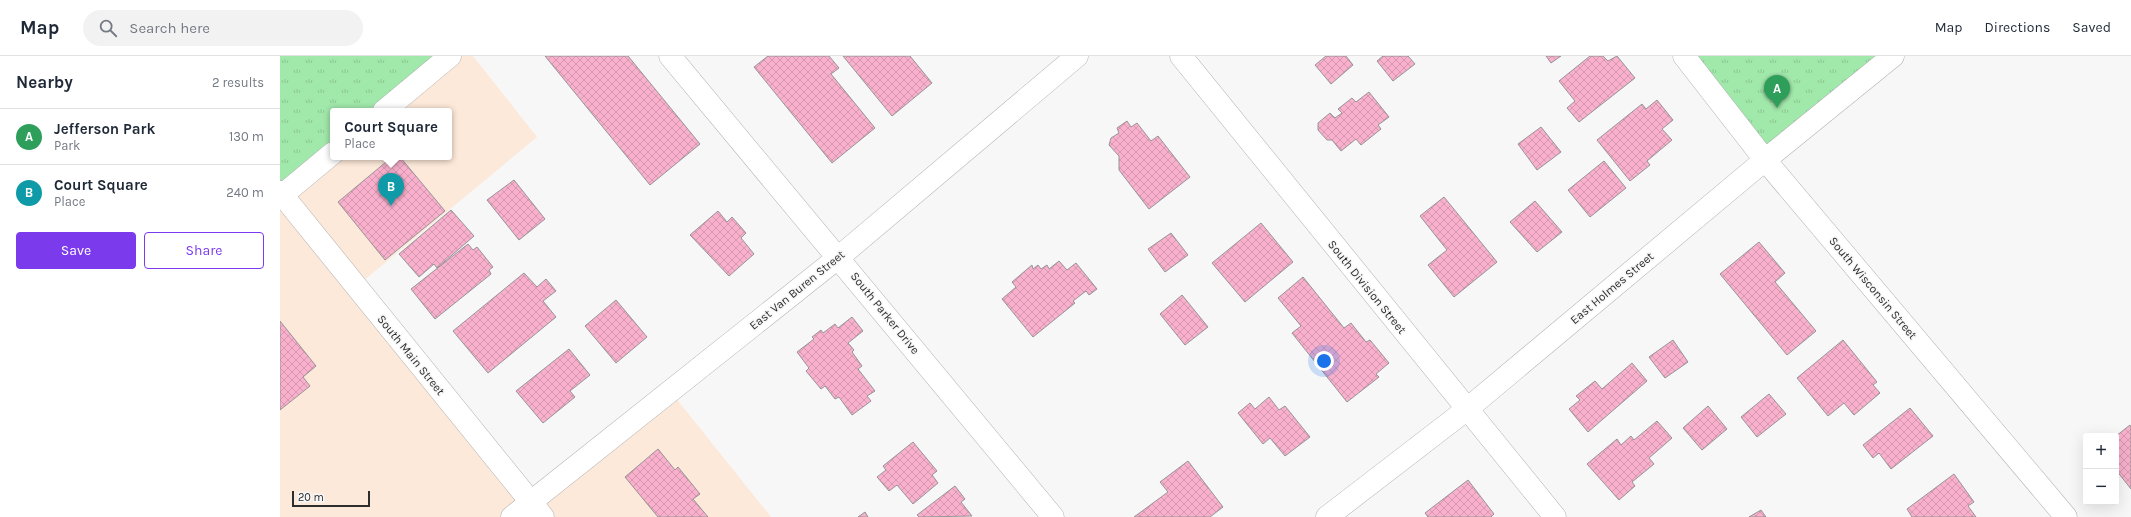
<!DOCTYPE html>
<meta charset="utf-8">
<style>
body{margin:0;font-family:Karla,sans-serif;background:#f2f2f3;color:#1f2937}
.controls{position:absolute;right:12px;bottom:12px;display:grid;overflow:hidden;border-radius:4px;box-shadow:0 4px 16px #0002}
.controls button{width:36px;height:36px;display:grid;place-items:center;padding:0;border:0;border-bottom:1px solid #e0e1e3;background:#fff;color:#1f2937;font:20px sans-serif}
.scale{position:absolute;left:12px;bottom:10px;width:78px;box-sizing:border-box;padding-left:4px;border:2px solid #2d2d2d;border-top:0;font-size:11px;line-height:14px;white-space:nowrap;color:#2d2d2d;-webkit-text-stroke:3px #f7f7f8;paint-order:stroke}
.you{position:absolute;left:1044px;top:305px;width:14px;height:14px;margin:-10px;border:3px solid #fff;border-radius:50%;background:#1a73e8;box-shadow:0 0 0 6px #1a73e833}
.badge{display:grid;place-items:center;width:26px;height:26px;border-radius:50%;background:#7c3aed;color:#fff;font-size:13px;font-weight:700}
.pin{position:absolute;translate:-50% -33px;filter:drop-shadow(0 1px 2px #0008)}
.pin::after{content:'';position:absolute;top:21px;width:14px;height:12px;background:inherit;clip-path:polygon(0 0,100% 0,50% 100%)}
.popup{position:absolute;left:50px;top:52px;width:122px;height:52px;box-sizing:border-box;display:grid;place-content:center;border-radius:4px;background:#fff;filter:drop-shadow(0 1px 3px #0005);font-size:13px;white-space:nowrap;color:#747a83}
.popup b{font-size:15px;color:#1f2937}
.popup::after{content:'';position:absolute;left:50%;top:100%;margin-left:-8px;border:8px solid transparent;border-top-color:#fff}
.list{margin:0;padding:0;list-style:none}
h2{display:flex;justify-content:space-between;align-items:center;height:52px;margin:0;padding:0 16px;font-size:17px}
h2 small{font-size:13px;font-weight:400;color:#747a83}
.list li{display:grid;grid-template-columns:26px 1fr auto;gap:12px;align-items:center;box-sizing:border-box;height:56px;padding:0 16px;border-top:1px solid #e0e1e3}
.list b{display:block;font-size:15px;white-space:nowrap}
.list p{margin:0;font-size:13px;white-space:nowrap;color:#747a83}
.list em{font-size:13px;font-style:normal;color:#747a83}
.actions{display:flex;gap:8px;padding:12px 16px}
.actions a{flex:1;padding:9px 0;border:1px solid #7c3aed;border-radius:4px;text-align:center;font-size:14px;color:#7c3aed}
.actions .main{background:#7c3aed;color:#fff}
.icon{flex:none;width:22px;height:22px;fill:none;stroke:currentColor;stroke-width:2;stroke-linecap:round;stroke-linejoin:round}
.map{position:relative;flex:none;width:1851px;height:461px;overflow:hidden}
header{display:flex;align-items:center;gap:24px;box-sizing:border-box;height:56px;padding:0 20px;background:#fff;border-bottom:1px solid #e0e1e3}
header strong{font-size:19px}
nav{display:flex;gap:22px;margin-inline-start:auto;font-size:14px}
.search{width:280px;height:36px;background:#f2f2f3;display:flex;align-items:center;gap:10px;box-sizing:border-box;padding:0 14px;border-radius:22px;color:#747a83;font-size:15px}
main{display:flex}
aside{flex:1;background:#fff}
.map>svg:first-child{display:block}
</style>
<header>
<strong>Map</strong>
<div class="search"><svg class="icon" aria-label="search" viewBox="0 0 24 24"><circle cx="10" cy="10" r="6"/><path d="M15 15l6 6"/></svg>Search here</div>
<nav><a>Map</a><a>Directions</a><a>Saved</a></nav>
</header>
<main>
<aside>
<h2>Nearby<small>2 results</small></h2>
<ul class="list">
<li><span class="badge" style="background:#2e9e5b">A</span><div><b>Jefferson Park</b><p>Park</p></div><em>130 m</em></li>
<li><span class="badge" style="background:#0f9aa8">B</span><div><b>Court Square</b><p>Place</p></div><em>240 m</em></li>
</ul>
<div class="actions"><a class="main">Save</a><a>Share</a></div>
</aside>
<div class="map">
<svg width="1851" height="461" viewBox="0 0 1851 461">
<defs>
<pattern id="park-tufts" width="24" height="20" patternUnits="userSpaceOnUse"><rect width="24" height="20" fill="#a1e8ab"/><path d="M3 7l-1-3M5 7V3M7 7l1-3M15 17l-1-3M17 17v-4M19 17l1-3" fill="none" stroke="#8bc793"/></pattern>
<pattern id="building-cross-hatch" width="8" height="8" patternUnits="userSpaceOnUse"><rect width="8" height="8" fill="#f8b0cd"/><path d="M0 0l8 8M0 8l8-8" fill="none" stroke="#d598b0"/></pattern>
</defs>
<rect width="100%" height="100%" fill="#f7f7f8"/>
<path fill="#fde9d9" d="M 170,0 L 193,0 L 257,81 L 76,231 L 251,446 L 391,336 L 491,461 L 0,461 L 0,136 L 53,101 L 169,101 L 169,55 L 104,55 Z"/>
<path fill="url(#park-tufts)" d="M 0,0 L 170,0 L 104,55 L 53,55 L 53,97 L 0,136 Z
M 1404,0 L 1613,0 L 1485,104 Z"/>
<path fill="url(#building-cross-hatch)" stroke="#969495" d="M 265,0 L 348,0 L 420,88 L 370,129 Z
M 488,0 L 549,0 L 559,12 L 551,18 L 595,72 L 552,107 L 474,11 Z
M 563,0 L 630,0 L 652,27 L 612,60 Z
M 1046,0 L 1066,0 L 1073,9 L 1051,28 L 1035,9 Z
M 1103,0 L 1128,0 L 1135,8 L 1113,25 L 1097,5 Z
M 1266,0 L 1281,0 L 1271,7 Z
M 1310,0 L 1323,0 L 1328,5 L 1337,0 L 1355,22 L 1299,66 L 1287,52 L 1295,45 L 1279,25 Z
M 1089,36 L 1109,61 L 1098,69 L 1101,73 L 1081,89 L 1076,83 L 1061,95 L 1052,84 L 1047,84 L 1038,74 L 1038,67 L 1050,57 L 1055,62 L 1062,57 L 1058,53 L 1072,42 L 1076,46 Z
M 1377,44 L 1393,64 L 1382,73 L 1392,84 L 1367,105 L 1370,109 L 1350,125 L 1317,84 L 1362,48 L 1366,53 Z
M 847,65 L 851,71 L 857,67 L 871,85 L 878,80 L 910,121 L 869,153 L 839,114 L 839,100 L 829,89 L 831,82 L 839,77 L 837,72 Z
M 1261,71 L 1281,96 L 1257,114 L 1238,88 Z
M 112,101 L 120,101 L 165,155 L 105,204 L 58,146 Z
M 1324,105 L 1346,132 L 1310,161 L 1288,134 Z
M 234,124 L 265,163 L 239,184 L 207,144 Z
M 1164,141 L 1217,206 L 1174,241 L 1148,209 L 1167,194 L 1140,160 Z
M 1255,145 L 1282,176 L 1257,196 L 1230,166 Z
M 171,154 L 194,180 L 157,212 L 154,208 L 139,221 L 119,198 Z
M 438,155 L 447,166 L 452,161 L 466,177 L 461,182 L 474,198 L 449,220 L 410,179 Z
M 981,167 L 1013,206 L 965,246 L 932,207 Z
M 891,177 L 908,199 L 885,216 L 868,193 Z
M 1479,186 L 1505,217 L 1495,226 L 1536,275 L 1507,299 L 1440,218 Z
M 188,188 L 193,194 L 197,191 L 213,211 L 209,214 L 211,218 L 155,263 L 131,233 Z
M 779,205 L 787,214 L 796,207 L 817,233 L 809,239 L 806,235 L 793,245 L 795,247 L 753,281 L 722,243 L 736,231 L 732,226 L 752,209 L 753,213 L 758,209 L 761,213 L 767,209 L 769,213 Z
M 244,217 L 257,231 L 266,223 L 276,235 L 263,245 L 276,261 L 208,317 L 173,275 Z
M 1023,221 L 1064,272 L 1071,267 L 1086,286 L 1090,284 L 1109,307 L 1096,318 L 1099,321 L 1067,346 L 1012,277 L 1021,270 L 998,242 Z
M 902,239 L 928,271 L 905,289 L 880,258 Z
M 336,244 L 367,281 L 336,307 L 305,270 Z
M 572,261 L 583,275 L 568,287 L 574,294 L 572,296 L 582,310 L 578,313 L 595,335 L 587,340 L 591,345 L 572,359 L 559,341 L 555,343 L 545,330 L 541,333 L 526,315 L 529,312 L 517,296 L 534,283 L 532,281 L 541,274 L 543,277 L 555,268 L 558,272 Z
M 0,265 L 36,310 L 23,321 L 30,330 L 0,354 Z
M 1393,284 L 1408,306 L 1385,322 L 1369,301 Z
M 1563,284 L 1597,326 L 1593,329 L 1600,337 L 1574,359 L 1564,347 L 1548,360 L 1517,322 Z
M 289,293 L 310,319 L 290,335 L 295,341 L 263,367 L 236,335 Z
M 1352,307 L 1367,325 L 1308,376 L 1289,353 L 1300,344 L 1296,340 L 1315,325 L 1322,333 Z
M 1489,338 L 1506,358 L 1477,381 L 1461,361 Z
M 989,341 L 999,354 L 1005,350 L 1030,381 L 1005,400 L 990,382 L 983,388 L 958,357 L 970,347 L 975,353 Z
M 1428,350 L 1447,373 L 1422,394 L 1403,372 Z
M 1630,352 L 1653,380 L 1611,413 L 1599,397 L 1593,402 L 1583,389 Z
M 1377,365 L 1392,382 L 1369,402 L 1374,408 L 1352,426 L 1355,430 L 1339,444 L 1307,408 L 1337,383 L 1341,389 L 1351,380 L 1354,384 Z
M 1850,369 L 1851,371 L 1851,433 L 1836,414 L 1836,380 Z
M 633,386 L 657,415 L 652,419 L 658,427 L 633,448 L 617,429 L 609,435 L 597,421 L 606,414 L 603,410 Z
M 378,393 L 395,414 L 398,411 L 420,438 L 413,443 L 428,461 L 378,461 L 345,421 Z
M 908,405 L 943,451 L 930,461 L 854,461 L 888,436 L 880,426 Z
M 1674,418 L 1694,446 L 1688,450 L 1696,461 L 1632,461 L 1627,453 Z
M 1188,424 L 1214,458 L 1211,461 L 1148,461 L 1145,457 Z
M 675,430 L 685,443 L 681,446 L 692,460 L 639,461 L 637,459 Z
M 1481,454 L 1486,461 L 1469,461 Z
M 585,456 L 588,461 L 578,461 Z"/>
<g fill="none" stroke-linecap="round" stroke-linejoin="round">
<defs>
<path id="minor" d="M 390,0 L 773,461
M 901,0 L 1275,461
M 1404,0 L 1485,104 L 1786,461
M 104,55 L 170,0
M 0,141 L 53,97
M 232,461 L 559,201 L 797,0
M 1047,461 L 1186,354 L 1485,104 L 1613,0"/>
<path id="secondary" d="M 0,136 L 263,461"/>
</defs>
<use href="#minor" stroke="#b2b2b3" stroke-width="23"/>
<use href="#secondary" stroke="#b2b2b3" stroke-width="23"/>
<use href="#minor" stroke="#fff" stroke-width="22"/>
<use href="#secondary" stroke="#fff" stroke-width="22"/>
</g>
<g text-anchor="middle" dominant-baseline="central" stroke-width="3" stroke-linejoin="round" paint-order="stroke">
<g font-size="12" fill="#2d2d2d" stroke="#f7f7f8">
<text transform="translate(1087 231) rotate(51)">South Division Street</text>
<text transform="translate(1332 232) rotate(-40)">East Holmes Street</text>
<text transform="translate(1593 232) rotate(50)">South Wisconsin Street</text>
<text transform="translate(517 234) rotate(-39)">East Van Buren Street</text>
<text transform="translate(605 257) rotate(51)">South Parker Drive</text>
<text transform="translate(131 299) rotate(51)">South Main Street</text>
</g>
</g>
</svg>
<div class="controls">
<button>+</button>
<button>−</button>
</div>
<div class="scale">20 m</div>
<div class="you"></div>
<div class="pin badge" style="left:1497px;top:52px;background:#2e9e5b">A</div>
<div class="pin badge" style="left:111px;top:150px;background:#0f9aa8">B</div>
<div class="popup"><b>Court Square</b>Place</div>
</div>
</main>
